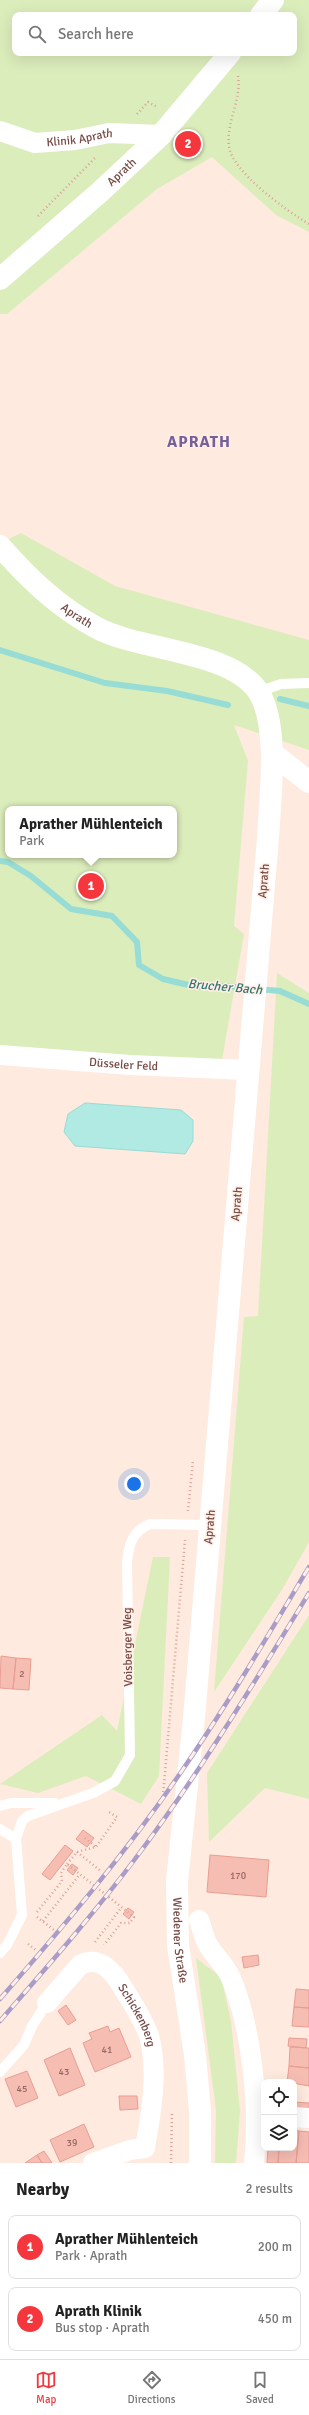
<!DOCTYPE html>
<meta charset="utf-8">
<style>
body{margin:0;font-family:Signika,sans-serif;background:#f2f2f2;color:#222}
.controls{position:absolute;right:12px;bottom:12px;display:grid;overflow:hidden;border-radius:8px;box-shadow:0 4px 16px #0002}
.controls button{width:36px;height:36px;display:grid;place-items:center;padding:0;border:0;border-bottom:1px solid #e0e0e0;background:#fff;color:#222;font:20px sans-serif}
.you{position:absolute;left:134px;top:1484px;width:14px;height:14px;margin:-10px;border:3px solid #fff;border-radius:50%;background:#1a73e8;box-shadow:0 0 0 6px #1a73e833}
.badge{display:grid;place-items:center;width:26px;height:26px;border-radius:50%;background:#f5373d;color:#fff;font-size:13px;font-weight:700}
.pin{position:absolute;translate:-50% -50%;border:2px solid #fff;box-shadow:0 1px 4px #0006}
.popup{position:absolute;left:5px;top:806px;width:172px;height:52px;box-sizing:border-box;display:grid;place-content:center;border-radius:8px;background:#fff;filter:drop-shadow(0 1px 3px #0005);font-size:13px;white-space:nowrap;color:#767676}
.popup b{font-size:15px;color:#222}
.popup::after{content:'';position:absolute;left:50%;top:100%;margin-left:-8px;border:8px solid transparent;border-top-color:#fff}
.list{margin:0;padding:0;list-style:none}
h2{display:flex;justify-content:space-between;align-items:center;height:52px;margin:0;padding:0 16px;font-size:17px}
h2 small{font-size:13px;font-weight:400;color:#767676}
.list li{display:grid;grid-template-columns:26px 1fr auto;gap:12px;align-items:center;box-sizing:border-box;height:64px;margin:0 8px 8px;padding:0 8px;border:1px solid #e0e0e0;border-radius:8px}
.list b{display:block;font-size:15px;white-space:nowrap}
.list p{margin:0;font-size:13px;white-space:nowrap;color:#767676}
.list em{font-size:13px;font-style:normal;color:#767676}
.icon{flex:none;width:22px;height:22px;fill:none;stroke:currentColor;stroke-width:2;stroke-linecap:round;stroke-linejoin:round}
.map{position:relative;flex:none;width:309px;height:2163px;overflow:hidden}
.search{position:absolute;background:#fff;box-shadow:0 4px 16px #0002;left:12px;right:12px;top:12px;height:44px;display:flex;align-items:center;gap:10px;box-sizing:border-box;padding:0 14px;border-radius:8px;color:#767676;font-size:15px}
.sheet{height:196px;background:#fff}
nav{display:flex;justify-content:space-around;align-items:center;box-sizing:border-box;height:56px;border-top:1px solid #e0e0e0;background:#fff;font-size:11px;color:#767676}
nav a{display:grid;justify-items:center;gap:2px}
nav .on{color:#f5373d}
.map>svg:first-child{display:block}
</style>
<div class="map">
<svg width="309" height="2163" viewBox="0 0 309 2163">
<rect width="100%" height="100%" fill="#feeade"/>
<path fill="#dcedbc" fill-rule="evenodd" d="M 0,0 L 309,0 L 309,232 L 276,215 L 212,157 L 157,189 L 7,314 L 0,314 ZM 15,15 L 294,15 L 294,53 L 15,53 Z
M 21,533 L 115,586 L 309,640 L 309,750 L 234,725 L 248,761 L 234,926 L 244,934 L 222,1060 L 0,1050 L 0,543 ZM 8,809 L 174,809 L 174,855 L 8,855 Z
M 277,973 L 309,993 L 309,1542 L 283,1588 L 214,1692 L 244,1317 L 258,1316 Z
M 153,1557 L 170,1557 L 159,1776 L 141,1804 L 86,1776 L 38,1793 L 0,1784 L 102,1715 L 117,1731 Z
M 309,1615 L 309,1799 L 265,1788 L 209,1842 L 207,1773 Z
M 196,1958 L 221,1977 L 231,2021 L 240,2111 L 236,2163 L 215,2163 L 216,2110 Z"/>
<path fill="#b1e9e3" stroke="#97dcd5" d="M 85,1103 L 181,1110 L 193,1120 L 193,1141 L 185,1154 L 75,1146 L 64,1132 L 68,1114 Z"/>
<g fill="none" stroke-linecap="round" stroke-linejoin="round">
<path stroke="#97dcd5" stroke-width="6" d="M 0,650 L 105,683 L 167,691 L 228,705
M 280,699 L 309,706
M 0,861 L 8,862 L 31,876 L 71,909 L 112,916 L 137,942 L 139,965 L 163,979 L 197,987 L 224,986 L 280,991 L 309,1004"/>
</g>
<path fill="#f6bdb3" stroke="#ea9d92" d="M 1,1656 L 16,1658 L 13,1689 L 0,1688 Z
M 16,1658 L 31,1659 L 29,1690 L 13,1689 Z
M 83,1830 L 94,1838 L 87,1847 L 76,1839 Z
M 65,1845 L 73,1851 L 50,1880 L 42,1874 Z
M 210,1855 L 269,1860 L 266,1897 L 207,1892 Z
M 72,1864 L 78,1868 L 73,1875 L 67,1870 Z
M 128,1908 L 134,1912 L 129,1919 L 123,1914 Z
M 258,1955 L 259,1965 L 244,1968 L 242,1957 Z
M 296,1989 L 309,1990 L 309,2008 L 294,2007 Z
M 66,2005 L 76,2020 L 68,2025 L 58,2011 Z
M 294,2007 L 309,2008 L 309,2027 L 292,2026 Z
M 108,2026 L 110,2032 L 119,2028 L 131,2057 L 95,2072 L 83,2043 L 92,2039 L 89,2033 Z
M 289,2038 L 307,2039 L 306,2048 L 288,2046 Z
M 290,2047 L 309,2048 L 309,2068 L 289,2066 Z
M 70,2048 L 85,2085 L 59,2096 L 44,2060 Z
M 289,2066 L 309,2068 L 309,2086 L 287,2082 Z
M 27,2071 L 38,2098 L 16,2107 L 5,2079 Z
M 119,2096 L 137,2096 L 138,2109 L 120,2110 Z
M 294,2102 L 309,2103 L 309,2112 L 294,2111 Z
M 84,2124 L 94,2147 L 60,2162 L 50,2140 Z
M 294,2130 L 299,2131 L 296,2163 L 278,2163 L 279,2148 L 294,2148 Z
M 299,2131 L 309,2132 L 309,2163 L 296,2163 Z
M 268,2148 L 279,2148 L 278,2163 L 267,2163 Z
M 44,2151 L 52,2163 L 42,2163 L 37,2155 Z
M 37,2155 L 42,2163 L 25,2163 Z"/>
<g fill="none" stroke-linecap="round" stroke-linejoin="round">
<path stroke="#dba097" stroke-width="2.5" stroke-dasharray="1 3" stroke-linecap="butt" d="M 238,76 C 242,99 226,122 229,146 C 231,171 288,212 309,224
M 137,114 L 148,102 L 157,107
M 38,216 L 96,157
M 188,1511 L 193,1460
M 163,1796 L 185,1540
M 85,1838 L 96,1847
M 77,1852 L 102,1872
M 67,1864 L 77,1852 L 96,1847 L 117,1817 L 109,1812
M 37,1912 L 62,1881 L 61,1873 L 67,1864 L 134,1917 L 130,1923 L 121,1923 L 104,1945
M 37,1917 L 54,1930
M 43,1921 L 80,1874
M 95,1942 L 121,1908
M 28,1944 L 37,1951
M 171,2163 L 172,2113"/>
<path stroke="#fff" stroke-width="10" d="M 258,692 L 281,684 L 309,683
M 0,1806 L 11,1803 L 55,1803
M 0,1829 L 16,1839
M 0,1953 L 7,1945 L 22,1915 L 16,1839 L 22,1821 L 28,1816 L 93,1793 L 115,1781 L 130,1755 L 127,1562 C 129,1545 132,1531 150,1524 L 210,1525
M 0,2072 L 24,2045 L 32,2026 L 47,2003"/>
<g stroke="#fff" stroke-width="20">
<path id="s1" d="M 0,131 L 35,143 L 75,140 L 109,133 L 161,135"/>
<path id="s2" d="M 0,1055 L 130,1065 L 248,1070"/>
<path d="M 199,1920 C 202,1927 203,1936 207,1943 C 213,1955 225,1964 231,1978 C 252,2029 260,2108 254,2163"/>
<path id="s3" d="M 47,2003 L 80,1965 C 96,1957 108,1966 118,1980 C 129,1998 142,2016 149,2036 C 159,2072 151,2113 145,2148 L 130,2150 L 93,2163"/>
<path d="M 294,2117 L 309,2118"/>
</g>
<path stroke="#fff" stroke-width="22" d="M 272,753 L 309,782"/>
<g stroke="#fff" stroke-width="22">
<path d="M 261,15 L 273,0"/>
<path id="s4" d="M 0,279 L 100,192 L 161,135 L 230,53"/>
<path id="s5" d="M 0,546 C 28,578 58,607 97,628 C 141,651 229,650 258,691 C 280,725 270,798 268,838 L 194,1718 L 177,1881 L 178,1945 L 195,2055 L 200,2111 L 200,2163"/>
</g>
<defs>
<path id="rail" d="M 0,1999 C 63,1927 125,1854 179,1775 C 226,1707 267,1637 309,1567
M 0,2021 C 46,1968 93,1915 135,1859 C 199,1774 254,1683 309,1593"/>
</defs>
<use href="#rail" stroke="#a99dc8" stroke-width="4.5"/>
<use href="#rail" stroke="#ffefe6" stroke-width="3" stroke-dasharray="9" stroke-linecap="butt"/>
</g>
<g text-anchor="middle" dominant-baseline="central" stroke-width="3" stroke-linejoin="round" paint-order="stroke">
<g font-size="10" fill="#966660">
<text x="22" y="1674">2</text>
<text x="238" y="1876">170</text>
<text x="107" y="2050">41</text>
<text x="64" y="2072">43</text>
<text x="22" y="2089">45</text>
<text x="72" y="2143">39</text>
</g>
<g font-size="12" fill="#764944" stroke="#ffefe6">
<text stroke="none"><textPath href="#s1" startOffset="82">Klinik Aprath</textPath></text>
<text stroke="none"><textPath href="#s4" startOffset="162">Aprath</textPath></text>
<text stroke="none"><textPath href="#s5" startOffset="104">Aprath</textPath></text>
<text transform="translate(264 881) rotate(-85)">Aprath</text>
<text stroke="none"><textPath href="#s2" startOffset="124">Düsseler Feld</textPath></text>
<text transform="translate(237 1204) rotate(-85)">Aprath</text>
<text transform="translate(210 1527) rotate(-85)">Aprath</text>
<text transform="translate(128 1647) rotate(-91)">Voisberger Weg</text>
<text stroke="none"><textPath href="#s5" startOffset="1559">Wiedener Straße</textPath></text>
<text stroke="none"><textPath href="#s3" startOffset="136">Schickenberg</textPath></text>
</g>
<g font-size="13" font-style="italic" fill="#347670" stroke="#ffefe6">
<text transform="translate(225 987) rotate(5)">Brucher Bach</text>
</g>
<g font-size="16" font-weight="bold" letter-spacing="1" fill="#775f9b" stroke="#ffefe6">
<text x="199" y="442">APRATH</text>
</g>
</g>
</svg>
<div class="controls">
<button><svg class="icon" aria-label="locate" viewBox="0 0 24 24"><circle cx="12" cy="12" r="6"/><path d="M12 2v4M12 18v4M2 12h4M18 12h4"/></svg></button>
<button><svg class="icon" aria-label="layers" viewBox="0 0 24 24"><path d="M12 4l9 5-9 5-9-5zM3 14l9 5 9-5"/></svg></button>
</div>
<div class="you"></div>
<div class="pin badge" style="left:91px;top:886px">1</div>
<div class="popup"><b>Aprather Mühlenteich</b>Park</div>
<div class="pin badge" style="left:188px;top:144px">2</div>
<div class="search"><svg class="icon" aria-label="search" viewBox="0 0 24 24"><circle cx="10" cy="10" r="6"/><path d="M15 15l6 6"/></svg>Search here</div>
</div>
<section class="sheet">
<h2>Nearby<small>2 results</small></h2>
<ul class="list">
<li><span class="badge">1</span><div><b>Aprather Mühlenteich</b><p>Park · Aprath</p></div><em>200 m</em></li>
<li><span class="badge">2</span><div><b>Aprath Klinik</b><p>Bus stop · Aprath</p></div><em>450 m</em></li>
</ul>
</section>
<nav>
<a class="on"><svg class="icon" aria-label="map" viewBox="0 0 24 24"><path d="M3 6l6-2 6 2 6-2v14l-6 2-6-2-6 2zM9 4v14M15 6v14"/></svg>Map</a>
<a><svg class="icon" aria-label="directions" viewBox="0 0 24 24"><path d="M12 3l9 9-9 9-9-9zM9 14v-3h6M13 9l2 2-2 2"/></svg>Directions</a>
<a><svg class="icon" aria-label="saved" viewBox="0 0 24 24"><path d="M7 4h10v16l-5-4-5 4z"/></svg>Saved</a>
</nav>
